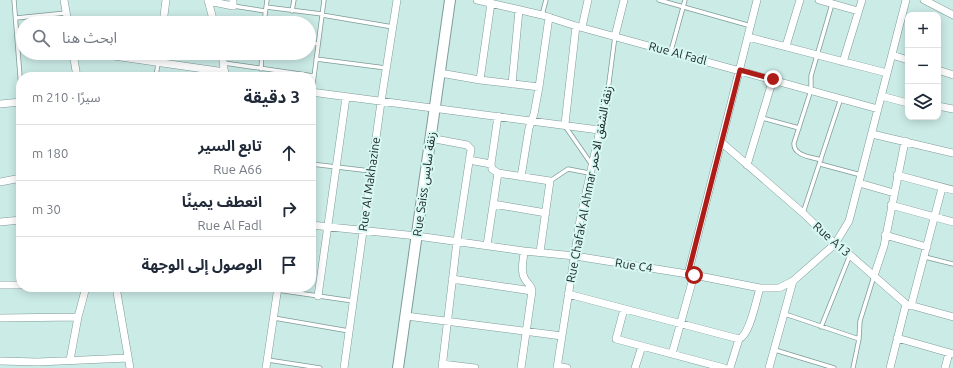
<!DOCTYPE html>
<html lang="ar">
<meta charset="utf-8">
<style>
body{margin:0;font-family:Ubuntu,"Noto Sans Arabic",sans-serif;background:#f2f2f3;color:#1f2937;direction:rtl}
.controls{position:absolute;right:12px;top:12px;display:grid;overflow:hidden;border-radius:8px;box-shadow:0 2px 10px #0003}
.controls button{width:36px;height:36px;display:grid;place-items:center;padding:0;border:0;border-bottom:1px solid #e0e1e3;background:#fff;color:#1f2937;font:20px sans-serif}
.stop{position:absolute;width:12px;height:12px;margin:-9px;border:3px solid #ad1c16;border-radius:50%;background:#fff}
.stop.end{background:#ad1c16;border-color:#fff;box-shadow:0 1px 4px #0008}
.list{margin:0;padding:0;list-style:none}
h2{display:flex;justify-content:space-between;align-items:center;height:52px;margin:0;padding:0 16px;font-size:17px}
h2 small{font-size:13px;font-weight:400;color:#747a83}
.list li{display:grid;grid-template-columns:26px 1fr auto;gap:12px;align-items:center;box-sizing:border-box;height:56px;padding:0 16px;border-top:1px solid #e0e1e3}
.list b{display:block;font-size:15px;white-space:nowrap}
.list p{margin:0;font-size:13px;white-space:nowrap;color:#747a83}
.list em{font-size:13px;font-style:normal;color:#747a83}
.icon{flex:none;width:22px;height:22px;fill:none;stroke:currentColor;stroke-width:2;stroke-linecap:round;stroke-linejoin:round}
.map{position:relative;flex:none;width:953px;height:368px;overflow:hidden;direction:ltr}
.search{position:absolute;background:#fff;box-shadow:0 2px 10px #0003;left:16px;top:16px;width:300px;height:44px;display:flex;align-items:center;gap:10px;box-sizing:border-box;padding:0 14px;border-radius:22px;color:#747a83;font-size:15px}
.panel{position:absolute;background:#fff;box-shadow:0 2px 10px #0003;left:16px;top:72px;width:300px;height:220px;border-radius:16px;direction:rtl}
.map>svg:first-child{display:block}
</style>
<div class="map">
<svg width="953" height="368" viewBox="0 0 953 368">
<rect width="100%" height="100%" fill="#cbebe7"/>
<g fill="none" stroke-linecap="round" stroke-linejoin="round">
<defs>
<path id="lane" d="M 14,0 L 21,89
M 659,0 L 751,26
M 233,6 L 265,11
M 266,7 L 322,14
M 292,11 L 294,0
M 322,15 L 393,27
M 542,15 L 546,0
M 16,18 L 66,13
M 264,23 L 267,0
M 309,43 L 318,44
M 671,51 L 685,0
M 316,59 L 386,68
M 224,63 L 314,76
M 261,69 L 262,53
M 156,77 L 158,63
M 312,92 L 324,0
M 607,98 L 615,36
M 762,118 L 799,128
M 565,126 L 592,165
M 821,160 C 812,157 793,156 794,143 L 811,90 L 811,76 L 832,4
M 311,164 L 371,171
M 820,164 L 861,175
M 550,181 L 568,169 L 589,173
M 803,213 L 841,98
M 925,257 L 953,264
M 277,290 L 353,301
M 785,314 L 859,339 L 860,321 L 874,276
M 274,318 L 349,331
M 821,327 L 850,255
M 775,350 L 834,368
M 268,360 L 320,368
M 853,368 L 859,339"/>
<path id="street" d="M 64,0 L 68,23
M 208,0 L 214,23
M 477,0 L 542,15 L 576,26 L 878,109
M 819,0 L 858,11
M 924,0 L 953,15
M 208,1 L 233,6 L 233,0
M 68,21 L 86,23
M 163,23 L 166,0
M 582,27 L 588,0
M 615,36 L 624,0
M 748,37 L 887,73
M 786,46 L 800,0
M 73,53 L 77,77
M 93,53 L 225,72
M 222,53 L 225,77
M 892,55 L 908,60
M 843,62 L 862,0
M 938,70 L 953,75
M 440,73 L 480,80 L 539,87
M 480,80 L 491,3
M 512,84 L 519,10
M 311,92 L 599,130
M 881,96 L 908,103
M 0,104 L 21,102
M 938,106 L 953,109
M 498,116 L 491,164 L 492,169 L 498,173 L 550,181 L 540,252
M 565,124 L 576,26
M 872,134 L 953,153
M 430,138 L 467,145 L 471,149 L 457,241 L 442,368
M 721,142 L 803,213 L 835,244 L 850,255 L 906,304 L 953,317
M 469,160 L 491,164
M 747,165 L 773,79
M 897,175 L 953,190
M 521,177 L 529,128 L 534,114 L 539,87 L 549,17
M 0,182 L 21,178
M 859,183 L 894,193
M 493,204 L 546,213
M 891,205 L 953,222
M 0,222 L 21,220
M 311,225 L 417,236 L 524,251 L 575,256 L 694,275 L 760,288 L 779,288 L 793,281 L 835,244 L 849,221 L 906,0
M 885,235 L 927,247
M 487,245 L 498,173
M 688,274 L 757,0
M 874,276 L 884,246 L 905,141
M 452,279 L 532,291
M 0,285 L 21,285
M 116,287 L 130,368
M 568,294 L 739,339 C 750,335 756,300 760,288
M 318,296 L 346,97
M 911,306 L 942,188
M 624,309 L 616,339 L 724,368
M 406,316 L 562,336
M 0,318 L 78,317
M 897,338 L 953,354
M 672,354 L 694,275
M 70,360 L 78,317 L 86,287
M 0,361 L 38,362 L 128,358
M 442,364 L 475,368
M 557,366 L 567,368
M 266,368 L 278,287
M 344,368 L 381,102 L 397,0
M 521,368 L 532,291 C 532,285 526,283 524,277 C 520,270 524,258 524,251
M 557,368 L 580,220 L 607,98
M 635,368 L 642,346
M 730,368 L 739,339
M 769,368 L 793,281
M 890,368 L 906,304
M 945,368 L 949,353"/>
<path id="secondary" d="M 398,368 L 450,0"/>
</defs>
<use href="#lane" stroke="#7e9b98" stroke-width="5"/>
<use href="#street" stroke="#7e9b98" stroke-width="8"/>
<use href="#secondary" stroke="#7e9b98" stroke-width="12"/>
<use href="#lane" stroke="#fff" stroke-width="3.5"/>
<use href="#street" stroke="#fff" stroke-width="7"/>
<use href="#secondary" stroke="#fff" stroke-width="10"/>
</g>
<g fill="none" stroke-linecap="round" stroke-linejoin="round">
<path stroke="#ad1c16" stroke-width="5" d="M 694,275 L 688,274 L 740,70 L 773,79"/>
</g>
<g text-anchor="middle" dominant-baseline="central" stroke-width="4" stroke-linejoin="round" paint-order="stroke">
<g font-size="12" fill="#192423" stroke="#d8f8f4">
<text transform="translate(678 53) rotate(15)">Rue Al Fadl</text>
<text transform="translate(369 184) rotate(-82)">Rue Al Makhazine</text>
<text transform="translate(424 184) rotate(-82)">Rue Saiss زنقة سايس</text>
<text transform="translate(589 184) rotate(-79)">Rue Chafak Al Ahmar زنقة الشفق الاحمر</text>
<text transform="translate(832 239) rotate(41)">Rue A13</text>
<text transform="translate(634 265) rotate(9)">Rue C4</text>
</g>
</g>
</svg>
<div class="controls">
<button>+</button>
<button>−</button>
<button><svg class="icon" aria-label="layers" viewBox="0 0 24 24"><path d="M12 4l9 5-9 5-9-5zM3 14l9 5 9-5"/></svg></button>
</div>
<div class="stop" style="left:694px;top:275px"></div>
<div class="stop end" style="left:773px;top:79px"></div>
<div class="search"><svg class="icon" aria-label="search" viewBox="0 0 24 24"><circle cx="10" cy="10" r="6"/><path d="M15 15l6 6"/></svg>ابحث هنا</div>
<section class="panel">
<h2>3 دقيقة<small>سيرًا · 210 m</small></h2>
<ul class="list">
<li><svg class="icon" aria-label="ahead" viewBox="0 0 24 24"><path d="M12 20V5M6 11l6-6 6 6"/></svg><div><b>تابع السير</b><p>Rue A66</p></div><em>180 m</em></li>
<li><svg class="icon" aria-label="right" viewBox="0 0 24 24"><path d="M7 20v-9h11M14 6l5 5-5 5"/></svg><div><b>انعطف يمينًا</b><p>Rue Al Fadl</p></div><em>30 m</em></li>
<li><svg class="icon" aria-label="arrive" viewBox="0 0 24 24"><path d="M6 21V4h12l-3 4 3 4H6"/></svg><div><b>الوصول إلى الوجهة</b></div></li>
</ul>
</section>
</div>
